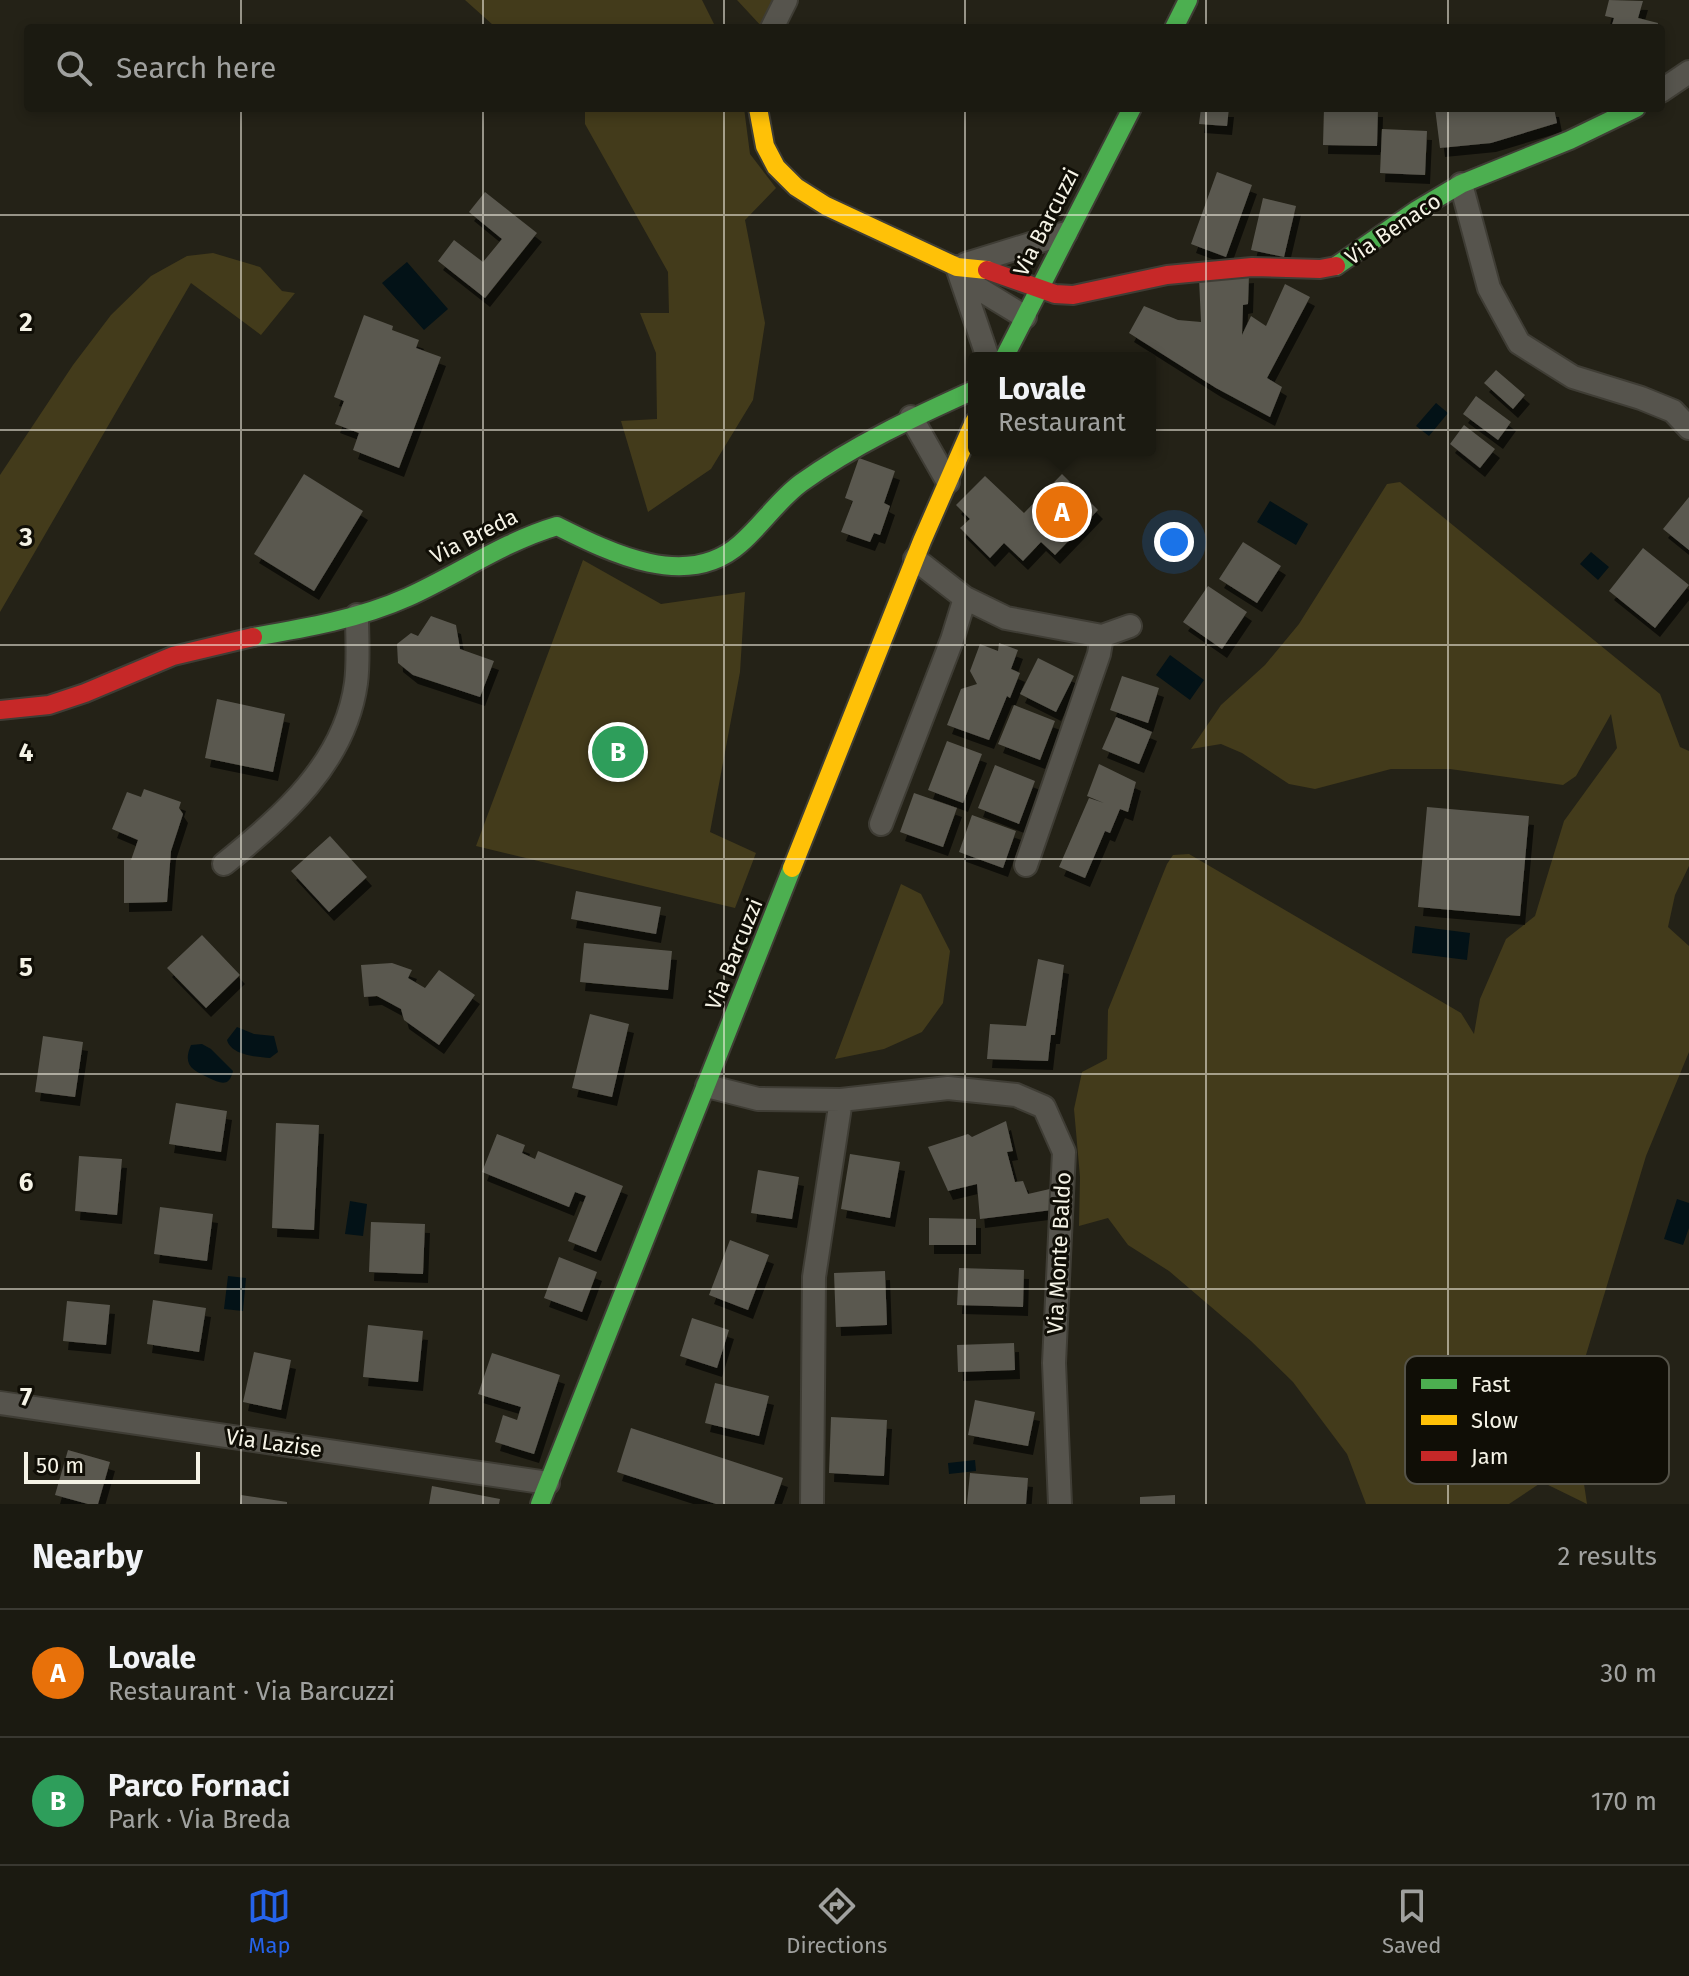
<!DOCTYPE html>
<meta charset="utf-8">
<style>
body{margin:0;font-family:"Fira Sans",sans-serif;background:#24231a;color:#f1f3f6}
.scale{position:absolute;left:24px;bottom:20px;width:176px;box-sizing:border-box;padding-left:8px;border:4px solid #f5f3e6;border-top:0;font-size:22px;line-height:28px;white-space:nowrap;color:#f5f3e6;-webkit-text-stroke:6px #100e06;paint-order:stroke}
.you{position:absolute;left:1174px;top:542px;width:28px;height:28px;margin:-20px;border:6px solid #fff;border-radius:50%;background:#1a73e8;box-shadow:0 0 0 12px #1a73e833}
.badge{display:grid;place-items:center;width:52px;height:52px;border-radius:50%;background:#2563eb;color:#fff;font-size:26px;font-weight:700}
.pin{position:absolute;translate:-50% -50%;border:4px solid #fff;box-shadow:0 2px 8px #0006}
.popup{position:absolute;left:968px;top:352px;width:188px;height:104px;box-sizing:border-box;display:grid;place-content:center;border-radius:8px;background:#1b1a11;filter:drop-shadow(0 2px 6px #0005);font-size:26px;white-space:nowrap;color:#a0a19f}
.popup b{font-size:30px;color:#f1f3f6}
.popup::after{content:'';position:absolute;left:50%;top:100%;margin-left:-16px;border:16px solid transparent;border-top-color:#1b1a11}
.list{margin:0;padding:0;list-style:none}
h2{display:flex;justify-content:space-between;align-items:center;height:104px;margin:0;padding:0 32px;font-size:34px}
h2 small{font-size:26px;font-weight:400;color:#a0a19f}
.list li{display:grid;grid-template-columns:52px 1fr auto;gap:24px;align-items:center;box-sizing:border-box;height:128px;padding:0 32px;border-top:2px solid #393831}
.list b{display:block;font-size:30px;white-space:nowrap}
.list p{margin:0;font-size:26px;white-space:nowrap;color:#a0a19f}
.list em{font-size:26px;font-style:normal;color:#a0a19f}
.icon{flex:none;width:44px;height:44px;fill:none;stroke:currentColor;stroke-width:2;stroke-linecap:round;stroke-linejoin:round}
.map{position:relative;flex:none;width:1689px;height:1504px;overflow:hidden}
.search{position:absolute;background:#1b1a11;box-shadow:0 4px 12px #0003;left:24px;right:24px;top:24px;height:88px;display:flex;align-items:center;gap:20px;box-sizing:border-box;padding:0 28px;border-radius:8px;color:#a0a19f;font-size:30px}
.sheet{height:360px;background:#1b1a11}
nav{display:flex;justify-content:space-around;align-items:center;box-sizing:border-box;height:112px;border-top:2px solid #393831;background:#1b1a11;font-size:22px;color:#a0a19f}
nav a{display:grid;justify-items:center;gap:4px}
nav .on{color:#2563eb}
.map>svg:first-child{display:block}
</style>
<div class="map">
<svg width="1689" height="1504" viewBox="0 0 1689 1504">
<defs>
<filter id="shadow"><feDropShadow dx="5" dy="9" stdDeviation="0" flood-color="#0009"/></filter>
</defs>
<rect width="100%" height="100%" fill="#242217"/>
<path fill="#433b1b" d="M 465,0 L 702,0 L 716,28 L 553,28 L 544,25 L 493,25 Z
M 737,0 L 777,0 L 763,28 Z
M 585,108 L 744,108 L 750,154 L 776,188 L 745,220 L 765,323 L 753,400 L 711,469 L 648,512 L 621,421 L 657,419 L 656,353 L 640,313 L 669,313 L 668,272 L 585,124 Z
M 213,253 L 260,267 L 282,291 L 295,293 L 261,335 L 191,283 L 0,612 L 0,475 L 73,365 L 111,315 L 151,276 L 187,256 Z
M 1400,482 L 1660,694 L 1680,747 L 1689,751 L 1689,866 L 1675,895 L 1668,927 L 1689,946 L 1689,1052 L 1646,1156 L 1570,1408 L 1584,1418 L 1580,1457 L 1587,1504 L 1542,1482 L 1509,1504 L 1366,1504 L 1347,1454 L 1293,1382 L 1251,1341 L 1169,1271 L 1128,1245 L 1108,1218 L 1079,1226 L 1080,1177 L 1074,1109 L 1082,1072 L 1107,1059 L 1108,1010 L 1167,864 L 1173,855 L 1189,854 L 1461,1013 L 1474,1034 L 1480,999 L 1506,939 L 1535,916 L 1564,821 L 1617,748 L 1611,714 L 1576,776 L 1563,785 L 1450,769 L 1391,769 L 1315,789 L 1289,784 L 1242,753 L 1221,744 L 1191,749 L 1221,705 L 1265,665 L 1299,624 L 1387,484 Z
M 583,560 L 661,604 L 745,592 L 740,672 L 710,832 L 756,853 L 735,908 L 476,846 Z
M 901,884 L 921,894 L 950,951 L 943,1003 L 922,1032 L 884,1049 L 835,1059 Z"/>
<path fill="#031217" d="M 407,262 L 448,309 L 424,330 L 382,283 Z
M 1436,403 L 1448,413 L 1429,436 L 1416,426 Z
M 1270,501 L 1308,524 L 1296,545 L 1257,522 Z
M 1591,552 L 1609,567 L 1598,580 L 1580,564 Z
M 1170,655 L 1204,680 L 1190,700 L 1156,675 Z
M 1415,926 L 1470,933 L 1467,960 L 1412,953 Z
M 237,1027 L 254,1034 L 274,1036 L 278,1052 L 270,1058 C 256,1057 231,1055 227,1040 Z
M 202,1044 L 211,1049 L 233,1071 C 229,1088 220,1083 209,1078 C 193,1070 182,1066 191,1045 Z
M 1677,1199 L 1689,1203 L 1689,1228 L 1683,1245 L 1664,1239 Z
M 350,1201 L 367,1204 L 363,1236 L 345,1234 Z
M 228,1276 L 246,1278 L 243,1311 L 224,1309 Z
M 975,1460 L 976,1471 L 949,1474 L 948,1463 Z"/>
<path fill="#5a584f" filter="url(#shadow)" d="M 1609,0 L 1643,1 L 1638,18 L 1658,23 L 1657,28 L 1611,28 L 1614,18 L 1605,16 Z
M 1201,108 L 1229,108 L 1227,126 L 1199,124 Z
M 1324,108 L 1378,108 L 1377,146 L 1323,145 Z
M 1435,108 L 1554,108 L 1557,123 L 1491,143 L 1440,148 Z
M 1382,129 L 1427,131 L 1425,175 L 1380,173 Z
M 1217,172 L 1252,185 L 1226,257 L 1191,244 Z
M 485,192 L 537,233 L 485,298 L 438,261 L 454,240 L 483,262 L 502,239 L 469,212 Z
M 1263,198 L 1296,206 L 1284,257 L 1251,250 Z
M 1249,274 L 1248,304 L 1243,305 L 1242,335 L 1251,316 L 1266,326 L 1285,284 L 1310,297 L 1267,378 L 1282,387 L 1270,417 L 1216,388 L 1129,333 L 1144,306 L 1178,320 L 1201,322 L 1199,278 Z
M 364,315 L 393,326 L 392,330 L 419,340 L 416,348 L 441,357 L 399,468 L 353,450 L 359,433 L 335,424 L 344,401 L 334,397 Z
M 1496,370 L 1525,395 L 1513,409 L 1484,383 Z
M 1476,396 L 1511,422 L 1498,440 L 1463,414 Z
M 1464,425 L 1495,449 L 1480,468 L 1450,444 Z
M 859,458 L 895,471 L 884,503 L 890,506 L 880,535 L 874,533 L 870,542 L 841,532 L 853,501 L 845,498 Z
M 304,474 L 363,511 L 314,591 L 254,554 Z
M 1062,474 L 1098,510 L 1055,555 L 1041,542 L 1023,561 L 1004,543 L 990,558 L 960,528 L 970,519 L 956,505 L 985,476 L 1024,513 Z
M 1689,497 L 1689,550 L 1663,529 Z
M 1243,542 L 1281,566 L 1257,603 L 1219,579 Z
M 1643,548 L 1689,585 L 1655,628 L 1609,591 Z
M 1208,586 L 1247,612 L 1222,649 L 1183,622 Z
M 431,616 L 456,625 L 460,649 L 494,661 L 480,697 L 413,675 L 398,663 L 397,644 L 411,633 L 418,636 Z
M 999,643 L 1018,650 L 1011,669 L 1020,673 L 1010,698 L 1007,696 L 989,740 L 947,725 L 961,689 L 977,684 L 970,671 L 980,644 L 998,651 Z
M 1038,658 L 1074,676 L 1056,712 L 1020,694 Z
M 1122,676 L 1159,688 L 1148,723 L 1110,710 Z
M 217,699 L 285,714 L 273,772 L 205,758 Z
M 1014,705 L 1055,721 L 1040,760 L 998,744 Z
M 1116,717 L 1152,732 L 1139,764 L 1102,749 Z
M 947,741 L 982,754 L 963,803 L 928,790 Z
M 1099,764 L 1136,782 L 1128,812 L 1120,809 L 1110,833 L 1105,831 L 1085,878 L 1059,867 L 1089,798 L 1104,803 L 1087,796 Z
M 995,765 L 1035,781 L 1019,824 L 978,808 Z
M 144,789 L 181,802 L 179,808 L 183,814 L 171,851 L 167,902 L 124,903 L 124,860 L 131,860 L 138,840 L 112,829 L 127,792 L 141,797 Z
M 914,793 L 957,808 L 943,847 L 900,832 Z
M 1427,807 L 1529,816 L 1520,916 L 1418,907 Z
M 972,815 L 1016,831 L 1003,868 L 959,852 Z
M 330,836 L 367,877 L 329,912 L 291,871 Z
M 576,891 L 661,907 L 656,934 L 571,919 Z
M 202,935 L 240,975 L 206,1008 L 167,968 Z
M 584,943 L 672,951 L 668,990 L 580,982 Z
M 1038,959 L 1064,965 L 1055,1035 L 1051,1035 L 1048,1061 L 987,1059 L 990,1024 L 1026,1026 Z
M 392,963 L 412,970 L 408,978 L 425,988 L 439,970 L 475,995 L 439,1045 L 404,1020 L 401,1009 L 377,996 L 364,997 L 361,965 Z
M 590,1014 L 629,1024 L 612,1097 L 572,1088 Z
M 43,1036 L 83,1042 L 75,1097 L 35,1092 Z
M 176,1103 L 227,1111 L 221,1152 L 169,1144 Z
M 1006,1121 L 1013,1151 L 1007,1152 L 1015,1182 L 1023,1181 L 1028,1194 L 1054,1188 L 1052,1210 L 980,1219 L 977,1184 L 948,1191 L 928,1147 L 968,1134 L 972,1137 Z
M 276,1123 L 319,1125 L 314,1230 L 272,1228 Z
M 497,1134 L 525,1145 L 522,1153 L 535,1159 L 538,1151 L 623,1186 L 596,1252 L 568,1241 L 586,1196 L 575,1192 L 569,1207 L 482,1172 Z
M 850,1154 L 900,1162 L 890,1218 L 841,1209 Z
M 79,1156 L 122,1159 L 117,1215 L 75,1211 Z
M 758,1170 L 799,1177 L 792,1219 L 751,1213 Z
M 160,1207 L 213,1214 L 207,1261 L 154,1254 Z
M 929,1218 L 976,1219 L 976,1245 L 929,1245 Z
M 371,1222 L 425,1224 L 423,1274 L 369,1272 Z
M 730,1240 L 769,1255 L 748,1310 L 709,1295 Z
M 559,1257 L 597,1272 L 582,1312 L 544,1298 Z
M 959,1268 L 1024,1270 L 1023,1307 L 957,1305 Z
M 885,1271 L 887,1325 L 836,1327 L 834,1273 Z
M 153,1300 L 206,1308 L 199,1352 L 147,1344 Z
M 67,1301 L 110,1305 L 106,1345 L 63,1341 Z
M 692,1318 L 729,1330 L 717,1368 L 680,1356 Z
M 368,1325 L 423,1331 L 418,1382 L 363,1377 Z
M 1014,1343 L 1015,1370 L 958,1372 L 957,1345 Z
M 254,1352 L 291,1360 L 281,1410 L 243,1402 Z
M 492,1353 L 560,1375 L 534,1454 L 495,1442 L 503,1415 L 517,1420 L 521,1407 L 478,1394 Z
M 715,1383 L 769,1396 L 759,1436 L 705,1423 Z
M 975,1400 L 1035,1412 L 1028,1446 L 968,1435 Z
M 831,1417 L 887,1420 L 884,1476 L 829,1473 Z
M 631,1428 L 783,1478 L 774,1504 L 716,1504 L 617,1472 Z
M 68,1450 L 110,1462 L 98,1504 L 88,1504 L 55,1495 Z
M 970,1473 L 1028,1478 L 1026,1504 L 967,1504 Z
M 432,1486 L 500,1499 L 499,1504 L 429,1504 Z
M 241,1495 L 287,1502 L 287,1504 L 240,1504 Z
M 1175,1495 L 1175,1504 L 1140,1504 L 1140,1497 Z"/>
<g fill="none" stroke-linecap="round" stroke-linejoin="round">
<defs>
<path id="street" d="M 772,28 L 786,0
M 1661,91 L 1689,72
M 1461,184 L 1489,288 L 1519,343 L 1573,377 L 1641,398 L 1673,411 L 1689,428
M 966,264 L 1066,233
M 957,267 L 988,358
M 961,271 L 976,287 L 1025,317
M 911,417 L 948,482
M 915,559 L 965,598 L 1006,618 L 1102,636 L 1130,626
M 881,824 L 952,640 L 965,598
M 224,864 C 283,816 345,763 356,683 C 359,661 357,637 357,615
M 1026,865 L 1099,654 L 1102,636
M 707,1086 L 758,1099 L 841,1100 L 948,1088 L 1016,1095 L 1044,1107 L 1064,1152 L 1054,1363 L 1060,1504
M 0,1403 L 548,1483
M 812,1504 L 814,1277 L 841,1100"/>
<path id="fast" d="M 1174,28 L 1188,0
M 1336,266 L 1417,210 L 1461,184 L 1570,140 L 1636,108
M 1004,358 L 1132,108
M 253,637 C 306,628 359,619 408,597 C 459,574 503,542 557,526 C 611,553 687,591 740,544 C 762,525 778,500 801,483 C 854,445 914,417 974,390
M 540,1504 L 792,868"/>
<path id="slow" d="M 758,108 L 765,146 L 776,167 L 796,187 L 826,206 L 957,267 L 987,270
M 792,868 L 922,541 L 974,422"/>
<path id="jam" d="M 987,270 L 1055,294 L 1073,295 L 1167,275 L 1252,267 L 1320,269 L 1336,266
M 0,710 L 49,705 L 85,693 L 173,656 L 253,637"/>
</defs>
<use href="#street" stroke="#3f3d35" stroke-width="26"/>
<use href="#fast" stroke="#3f3d35" stroke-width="22"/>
<use href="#slow" stroke="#3f3d35" stroke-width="22"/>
<use href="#jam" stroke="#3f3d35" stroke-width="22"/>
<use href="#street" stroke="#56544d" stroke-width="22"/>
<use href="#fast" stroke="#4caf50" stroke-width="18"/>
<use href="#slow" stroke="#ffc107" stroke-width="18"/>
<use href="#jam" stroke="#c62828" stroke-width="18"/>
</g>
<path fill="none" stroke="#f5f3e6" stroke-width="2" stroke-opacity="0.55" d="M 241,0 L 241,28M 483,0 L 483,28M 724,0 L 724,28M 965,0 L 965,28M 1206,0 L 1206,28M 1448,0 L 1448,28M 241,108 L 241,1504M 483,108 L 483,1504M 724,108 L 724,1504M 965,108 L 965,1504M 1206,108 L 1206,1504M 1448,108 L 1448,1504M 0,215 L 1689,215M 0,430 L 1689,430M 0,645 L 1689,645M 0,859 L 1689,859M 0,1074 L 1689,1074M 0,1289 L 1689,1289"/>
<g text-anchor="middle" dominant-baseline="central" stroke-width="6" stroke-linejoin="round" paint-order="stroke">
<g font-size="22" fill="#f5f3e6" stroke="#100e06">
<text transform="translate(1046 222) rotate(-63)">Via Barcuzzi</text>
<text transform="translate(1393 229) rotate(-34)">Via Benaco</text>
<text transform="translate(474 536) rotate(-27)">Via Breda</text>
<text transform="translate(734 954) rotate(-68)">Via Barcuzzi</text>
<text transform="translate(1059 1253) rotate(-87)">Via Monte Baldo</text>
<text transform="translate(274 1443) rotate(8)">Via Lazise</text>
</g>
</g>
<rect x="1405" y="1356" width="264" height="128" rx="12" fill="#100e06" stroke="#555349" stroke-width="2"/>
<rect x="1421" y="1379" width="36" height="10" fill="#4caf50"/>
<rect x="1421" y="1415" width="36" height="10" fill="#ffc107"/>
<rect x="1421" y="1451" width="36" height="10" fill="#c62828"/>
<g font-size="22" fill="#f5f3e6">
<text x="1471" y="1392">Fast</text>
<text x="1471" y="1428">Slow</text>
<text x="1471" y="1464">Jam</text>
</g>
<g font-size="26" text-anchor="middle" font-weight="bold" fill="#f5f3e6" stroke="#100e06" stroke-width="6" stroke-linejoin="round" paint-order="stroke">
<text x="26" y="331">2</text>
<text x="26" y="546">3</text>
<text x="26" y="761">4</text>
<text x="26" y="976">5</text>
<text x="26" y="1191">6</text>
<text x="26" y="1406">7</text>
</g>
</svg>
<div class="scale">50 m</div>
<div class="you"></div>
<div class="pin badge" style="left:1062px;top:512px;background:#e8710a">A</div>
<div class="popup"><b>Lovale</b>Restaurant</div>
<div class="pin badge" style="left:618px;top:752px;background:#2e9e5b">B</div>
<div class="search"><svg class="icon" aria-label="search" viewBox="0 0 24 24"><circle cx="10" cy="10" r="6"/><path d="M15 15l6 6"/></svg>Search here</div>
</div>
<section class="sheet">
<h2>Nearby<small>2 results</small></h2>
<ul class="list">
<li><span class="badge" style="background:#e8710a">A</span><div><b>Lovale</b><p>Restaurant · Via Barcuzzi</p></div><em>30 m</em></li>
<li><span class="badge" style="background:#2e9e5b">B</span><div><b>Parco Fornaci</b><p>Park · Via Breda</p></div><em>170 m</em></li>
</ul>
</section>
<nav>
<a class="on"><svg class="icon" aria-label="map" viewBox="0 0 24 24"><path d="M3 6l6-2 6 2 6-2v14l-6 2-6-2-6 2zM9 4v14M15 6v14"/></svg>Map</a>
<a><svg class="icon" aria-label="directions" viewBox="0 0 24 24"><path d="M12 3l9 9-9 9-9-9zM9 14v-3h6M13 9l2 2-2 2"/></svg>Directions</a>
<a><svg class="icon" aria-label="saved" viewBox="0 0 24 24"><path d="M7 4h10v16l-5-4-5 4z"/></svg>Saved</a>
</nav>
